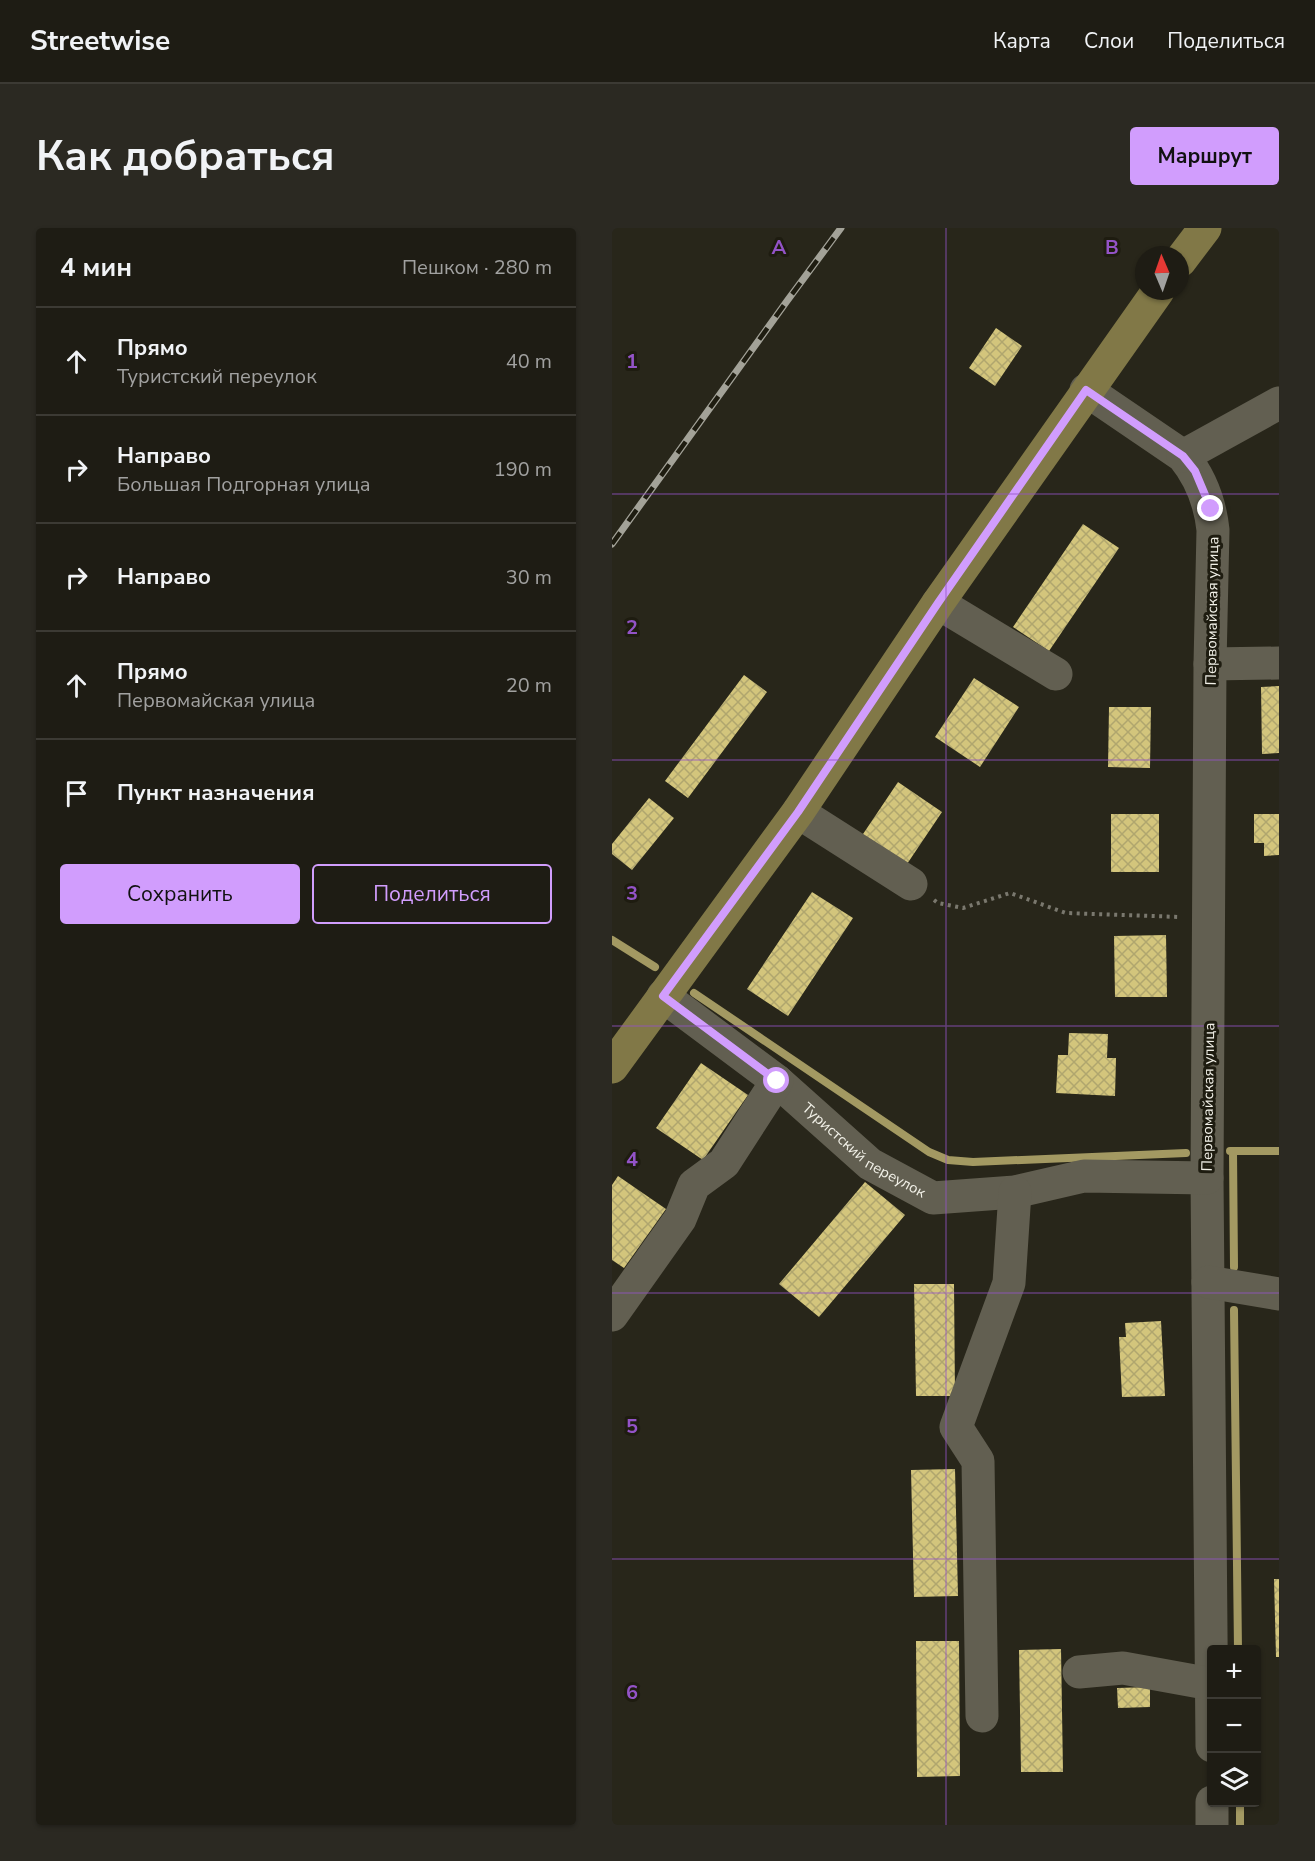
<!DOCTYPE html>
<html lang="ru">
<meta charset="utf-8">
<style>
body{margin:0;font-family:"Nunito Sans",sans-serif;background:#2b2922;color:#f1f3f6}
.controls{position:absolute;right:18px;bottom:18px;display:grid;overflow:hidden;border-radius:6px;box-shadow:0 2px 4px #0004}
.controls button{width:54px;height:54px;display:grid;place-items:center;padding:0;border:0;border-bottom:2px solid #3c3a34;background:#1e1c14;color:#f1f3f6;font:30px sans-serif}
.compass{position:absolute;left:523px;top:18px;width:54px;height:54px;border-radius:50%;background:#1e1c14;box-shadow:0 2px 4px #0004;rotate:358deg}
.stop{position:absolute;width:18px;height:18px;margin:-14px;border:4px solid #d19dfd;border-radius:50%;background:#fff}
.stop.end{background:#d19dfd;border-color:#fff;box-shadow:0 2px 6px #0008}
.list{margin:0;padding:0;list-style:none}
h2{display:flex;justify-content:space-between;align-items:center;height:78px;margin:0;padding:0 24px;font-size:26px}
h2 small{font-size:20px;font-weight:400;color:#a1a1a0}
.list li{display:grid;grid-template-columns:39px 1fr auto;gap:18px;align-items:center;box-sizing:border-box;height:108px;padding:0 24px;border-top:2px solid #3c3a34}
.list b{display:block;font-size:22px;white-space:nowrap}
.list p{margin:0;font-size:20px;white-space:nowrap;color:#a1a1a0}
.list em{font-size:20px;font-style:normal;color:#a1a1a0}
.actions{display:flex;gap:12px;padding:18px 24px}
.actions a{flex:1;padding:14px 0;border:2px solid #d19dfd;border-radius:6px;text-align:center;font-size:21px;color:#d19dfd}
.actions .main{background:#d19dfd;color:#111}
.icon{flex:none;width:33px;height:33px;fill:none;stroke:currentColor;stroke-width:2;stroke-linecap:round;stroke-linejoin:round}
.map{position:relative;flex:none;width:667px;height:1597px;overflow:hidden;border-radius:6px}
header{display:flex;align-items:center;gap:36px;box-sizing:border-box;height:84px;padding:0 30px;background:#1e1c14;border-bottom:2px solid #3c3a34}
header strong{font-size:28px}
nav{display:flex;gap:33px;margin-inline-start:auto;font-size:21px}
.intro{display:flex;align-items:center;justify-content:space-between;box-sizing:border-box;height:144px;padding:0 36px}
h1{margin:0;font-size:42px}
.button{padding:15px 27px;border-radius:6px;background:#d19dfd;color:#111;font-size:21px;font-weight:700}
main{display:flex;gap:36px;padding:0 36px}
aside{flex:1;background:#1e1c14;border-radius:6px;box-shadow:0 2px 4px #0004}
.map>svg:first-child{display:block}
</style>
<header>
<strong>Streetwise</strong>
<nav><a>Карта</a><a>Слои</a><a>Поделиться</a></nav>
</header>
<div class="intro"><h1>Как добраться</h1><a class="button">Маршрут</a></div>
<main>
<aside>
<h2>4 мин<small>Пешком · 280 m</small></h2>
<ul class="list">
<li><svg class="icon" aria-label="ahead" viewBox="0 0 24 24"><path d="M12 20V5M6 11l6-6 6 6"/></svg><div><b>Прямо</b><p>Туристский переулок</p></div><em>40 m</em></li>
<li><svg class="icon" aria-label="right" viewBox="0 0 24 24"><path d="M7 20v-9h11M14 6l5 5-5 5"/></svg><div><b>Направо</b><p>Большая Подгорная улица</p></div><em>190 m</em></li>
<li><svg class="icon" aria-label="right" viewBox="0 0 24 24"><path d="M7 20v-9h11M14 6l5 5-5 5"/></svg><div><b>Направо</b></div><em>30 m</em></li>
<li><svg class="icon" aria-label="ahead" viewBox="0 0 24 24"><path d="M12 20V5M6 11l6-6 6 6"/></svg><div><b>Прямо</b><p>Первомайская улица</p></div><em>20 m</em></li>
<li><svg class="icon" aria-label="arrive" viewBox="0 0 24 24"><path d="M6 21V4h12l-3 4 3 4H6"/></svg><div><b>Пункт назначения</b></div></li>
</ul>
<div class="actions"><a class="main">Сохранить</a><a>Поделиться</a></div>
</aside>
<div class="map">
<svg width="667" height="1597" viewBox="0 0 667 1597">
<defs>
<pattern id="building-cross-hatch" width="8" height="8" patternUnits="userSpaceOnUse" patternTransform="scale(1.5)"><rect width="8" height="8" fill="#d3c57c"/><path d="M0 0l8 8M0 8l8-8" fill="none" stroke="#b0a66e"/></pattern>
</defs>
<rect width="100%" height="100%" fill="#28261a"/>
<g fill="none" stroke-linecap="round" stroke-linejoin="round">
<path stroke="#a39962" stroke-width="8" d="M 0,712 L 43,739
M 82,765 L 317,924 L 336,932 L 361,934 L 574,925
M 618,923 L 667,923
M 621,923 L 622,1039
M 622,1082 L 626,1422
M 628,1574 L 628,1597"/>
</g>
<path fill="url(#building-cross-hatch)" d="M 384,100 L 410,118 L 383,158 L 357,140 Z
M 471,296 L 507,320 L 437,423 L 401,399 Z
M 132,447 L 155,464 L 76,570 L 53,553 Z
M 362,450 L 407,479 L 368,539 L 323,509 Z
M 667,458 L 667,525 L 650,526 L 649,459 Z
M 497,479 L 539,479 L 538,540 L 496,539 Z
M 286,554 L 330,584 L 293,639 L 249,609 Z
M 37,570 L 62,590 L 20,642 L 0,626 L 0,616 Z
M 499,586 L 547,586 L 547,644 L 499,644 Z
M 642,586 L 667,586 L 667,627 L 652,628 L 652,615 L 642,615 Z
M 200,664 L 241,690 L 176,788 L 135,761 Z
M 554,707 L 555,769 L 503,769 L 502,708 Z
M 457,805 L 496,806 L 495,830 L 504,830 L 503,868 L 444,865 L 446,827 L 456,827 Z
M 89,835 L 136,867 L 91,932 L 44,900 Z
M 6,948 L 54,981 L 12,1040 L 0,1032 L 0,957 Z
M 253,954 L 293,987 L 207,1089 L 167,1056 Z
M 302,1056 L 342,1056 L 343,1168 L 304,1168 Z
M 549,1093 L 553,1168 L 510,1169 L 507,1109 L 514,1109 L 513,1095 Z
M 343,1241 L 346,1368 L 302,1369 L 299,1242 Z
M 662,1351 L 667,1351 L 667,1429 L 664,1429 Z
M 304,1413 L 347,1413 L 348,1548 L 305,1549 Z
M 449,1421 L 451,1544 L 409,1544 L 407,1422 Z
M 538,1459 L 538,1479 L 506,1480 L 505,1460 Z"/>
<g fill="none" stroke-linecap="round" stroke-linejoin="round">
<path stroke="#7a786e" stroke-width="4" stroke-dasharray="3 4.5" stroke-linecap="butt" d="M 322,672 L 326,675 L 351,680 L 398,665 L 454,685 L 568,689"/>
<g stroke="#625f51" stroke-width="33">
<path d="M 474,162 L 571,228 C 589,250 598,274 601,302 L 598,436 L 595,950 L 600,1518"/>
<path d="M 571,228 L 667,175"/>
<path d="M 326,375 L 444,446"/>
<path d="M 598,436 L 667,435"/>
<path d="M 186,584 L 299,656"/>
<path id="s1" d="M 51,768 L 165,853 L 258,936 L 321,970 L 403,964 L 472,948 L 595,950"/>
<path d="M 596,1054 L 667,1066"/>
<path d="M 0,1087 L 68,991 L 82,957 L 112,935 L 165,853"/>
<path d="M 467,1444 L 511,1440 L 599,1456"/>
<path d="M 370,1488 L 366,1233 L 344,1199 L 397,1055 L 403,964"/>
<path d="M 600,1574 L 600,1597"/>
</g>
<path stroke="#817847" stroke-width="33" d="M 568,33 L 593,0
M 0,839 L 186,584 L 326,375 L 546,63"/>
<defs>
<path id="rail" d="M 0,316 L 175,73 L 229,0"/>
</defs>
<use href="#rail" stroke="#a3a298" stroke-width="7"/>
<use href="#rail" stroke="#1e1c10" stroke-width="4.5" stroke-dasharray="14" stroke-linecap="butt"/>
</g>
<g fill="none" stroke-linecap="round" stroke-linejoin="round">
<path stroke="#d19dfd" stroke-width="8" d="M 165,853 L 51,768 L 186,584 L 326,375 L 474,162 L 571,228 L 583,243 L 599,281"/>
</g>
<path fill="none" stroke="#9353c7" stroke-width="1.5" stroke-opacity="0.55" d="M 334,0 L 334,1597M 0,266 L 667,266M 0,532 L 667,532M 0,798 L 667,798M 0,1065 L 667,1065M 0,1331 L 667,1331"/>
<g text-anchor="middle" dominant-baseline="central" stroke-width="6" stroke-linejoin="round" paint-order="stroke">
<g font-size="15" fill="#f2f1e8" stroke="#1e1c10">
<text transform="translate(600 383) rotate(-89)">Первомайская улица</text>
<text transform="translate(596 869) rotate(-89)">Первомайская улица</text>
<text stroke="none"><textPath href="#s1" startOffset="254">Туристский переулок</textPath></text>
</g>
</g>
<g font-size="20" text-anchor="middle" font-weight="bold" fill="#9353c7" stroke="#1e1c10" stroke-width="6" stroke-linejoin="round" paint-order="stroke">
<text x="167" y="26">A</text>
<text x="500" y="26">B</text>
<text x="20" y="140">1</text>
<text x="20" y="406">2</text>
<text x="20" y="672">3</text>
<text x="20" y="938">4</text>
<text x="20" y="1205">5</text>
<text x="20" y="1471">6</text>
</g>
</svg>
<div class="controls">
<button>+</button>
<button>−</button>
<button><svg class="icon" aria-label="layers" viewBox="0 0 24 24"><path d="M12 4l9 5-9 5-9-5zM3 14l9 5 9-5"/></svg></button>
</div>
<svg class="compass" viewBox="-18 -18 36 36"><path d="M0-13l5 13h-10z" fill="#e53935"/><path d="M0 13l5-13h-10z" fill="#a1a1a0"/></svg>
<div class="stop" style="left:165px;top:853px"></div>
<div class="stop end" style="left:599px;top:281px"></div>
</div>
</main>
